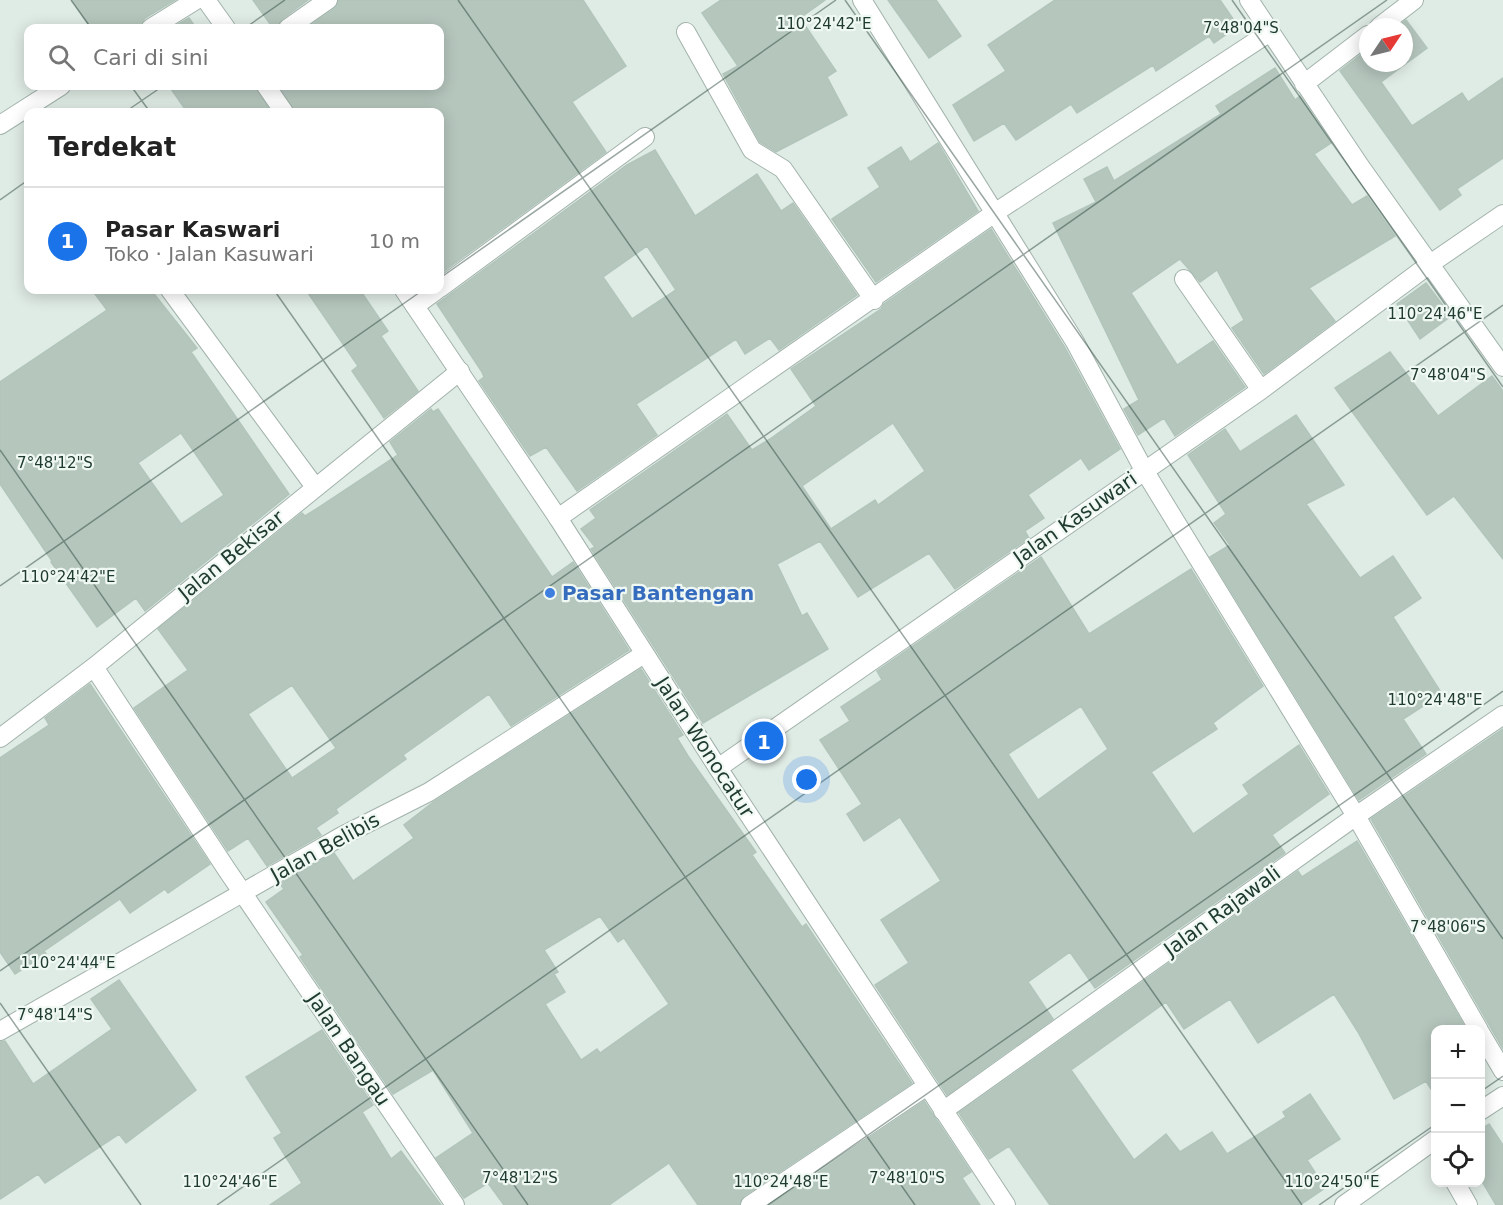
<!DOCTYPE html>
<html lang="id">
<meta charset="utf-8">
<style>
body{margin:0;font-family:"DejaVu Sans",sans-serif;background:#f6f6f6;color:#222}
.controls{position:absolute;right:18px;bottom:18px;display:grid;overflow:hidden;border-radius:12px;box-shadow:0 3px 15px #0003}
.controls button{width:54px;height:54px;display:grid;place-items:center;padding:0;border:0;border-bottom:2px solid #e0e0e0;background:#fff;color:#222;font:30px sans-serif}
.compass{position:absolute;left:1359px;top:18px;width:54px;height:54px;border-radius:50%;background:#fff;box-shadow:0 3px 15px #0003;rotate:55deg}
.you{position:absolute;left:807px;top:780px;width:21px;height:21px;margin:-15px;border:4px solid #fff;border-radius:50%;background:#1a73e8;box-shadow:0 0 0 9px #1a73e833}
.badge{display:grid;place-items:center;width:39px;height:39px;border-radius:50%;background:#1a73e8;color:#fff;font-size:20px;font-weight:700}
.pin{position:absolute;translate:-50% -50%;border:3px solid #fff;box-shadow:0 2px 6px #0006}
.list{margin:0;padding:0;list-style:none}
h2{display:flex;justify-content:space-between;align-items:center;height:78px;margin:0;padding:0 24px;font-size:26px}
h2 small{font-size:20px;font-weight:400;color:#767676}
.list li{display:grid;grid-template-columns:39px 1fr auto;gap:18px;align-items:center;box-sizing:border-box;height:108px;padding:0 24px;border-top:2px solid #e0e0e0}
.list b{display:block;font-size:22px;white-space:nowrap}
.list p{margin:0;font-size:20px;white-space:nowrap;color:#767676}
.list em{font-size:20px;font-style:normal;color:#767676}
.icon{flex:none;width:33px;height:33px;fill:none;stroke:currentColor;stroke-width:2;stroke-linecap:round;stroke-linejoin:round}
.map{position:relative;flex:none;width:1503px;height:1205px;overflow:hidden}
.search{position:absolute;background:#fff;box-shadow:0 3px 15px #0003;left:24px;top:24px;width:420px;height:66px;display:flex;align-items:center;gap:15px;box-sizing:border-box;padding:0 21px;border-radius:12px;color:#767676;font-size:22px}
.panel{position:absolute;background:#fff;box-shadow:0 3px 15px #0003;left:24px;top:108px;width:420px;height:186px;border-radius:12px}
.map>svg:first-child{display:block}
</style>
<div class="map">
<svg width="1503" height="1205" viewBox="0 0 1503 1205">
<rect width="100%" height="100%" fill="#dfebe5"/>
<path fill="#b5c6bd" stroke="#b2c5bb" stroke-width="1.5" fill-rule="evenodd" d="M 72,0 L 175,0 L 145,18 L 140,28 L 91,28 Z
M 253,0 L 308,0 L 282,19 L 277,28 L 273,28 Z
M 339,0 L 583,0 L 626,66 L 572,102 L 606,152 L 440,274 L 440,112 L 295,112 L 279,86 L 440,86 L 440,28 L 307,28 L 334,9 Z
M 721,0 L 825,0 L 800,18 L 836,71 L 827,77 L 847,115 L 776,152 L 760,142 L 723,74 L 738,66 L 702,13 Z
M 888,0 L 936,0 L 961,36 L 929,58 Z
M 1055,0 L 1220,0 L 1238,26 L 1214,43 L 1209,36 L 1156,71 L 1153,65 L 1077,113 L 1071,104 L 1016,140 L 1004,123 L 974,141 L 953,105 L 1006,71 L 988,45 Z
M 189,18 L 196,28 L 171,28 Z
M 1406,20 L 1427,48 L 1381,82 L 1412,126 L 1462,93 L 1468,102 L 1503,78 L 1503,158 L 1457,189 L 1461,195 L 1440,210 L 1340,71 L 1368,49 L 1368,63 L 1404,63 L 1404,27 L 1397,27 Z
M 1275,68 L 1295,100 L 1300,96 L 1331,143 L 1314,154 L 1352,205 L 1367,196 L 1395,236 L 1309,288 L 1335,321 L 1264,374 L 1232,328 L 1244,320 L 1217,270 L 1200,282 L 1180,259 L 1131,293 L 1177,365 L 1213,341 L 1245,387 L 1175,436 L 1164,418 L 1138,435 L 1124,409 L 1139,400 L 1053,223 L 1096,202 L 1084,179 L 1107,167 L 1114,181 L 1221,114 L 1216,106 Z
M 169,86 L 255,86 L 271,112 L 187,112 Z
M 938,143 L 978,211 L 876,282 L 832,219 L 880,187 L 868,168 L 901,147 L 910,162 Z
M 655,150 L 695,216 L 757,174 L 781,211 L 793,203 L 857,295 L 779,350 L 770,338 L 745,354 L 736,339 L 636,404 L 657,435 L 577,491 L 546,447 L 530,456 L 479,381 L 484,377 L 482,372 L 437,304 L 627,165 ZM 647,246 L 676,290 L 632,319 L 603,277 Z
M 991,229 L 1065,348 L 1120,449 L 1089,470 L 1081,458 L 1028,495 L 1044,518 L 1025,531 L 1029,538 L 955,589 L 929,553 L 858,597 L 820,541 L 777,564 L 802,616 L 807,613 L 828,649 L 703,723 L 591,549 L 595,547 L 581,529 L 596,518 L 590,510 L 727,414 L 752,450 L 770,439 L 816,406 L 791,369 L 881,309 L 884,304 ZM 893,423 L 925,471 L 878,505 L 875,500 L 831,529 L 802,486 Z
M 1426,283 L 1451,316 L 1420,339 L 1397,304 Z
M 92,290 L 151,290 L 197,348 L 191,352 L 289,494 L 145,611 L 136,598 L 97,627 L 51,562 L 52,561 L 0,484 L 0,382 L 107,310 ZM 181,433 L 224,495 L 181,524 L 138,463 Z
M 306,290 L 360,290 L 388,331 L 381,336 L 418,391 L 384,418 L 352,371 L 358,366 Z
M 1390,352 L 1438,416 L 1492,376 L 1503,391 L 1503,559 L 1454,496 L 1427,515 L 1335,388 Z
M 431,409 L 433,412 L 438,409 L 552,577 L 573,562 L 629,650 L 511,726 L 489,694 L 403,755 L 406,759 L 336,809 L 338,813 L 316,828 L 321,835 L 267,866 L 248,838 L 228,851 L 134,708 L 188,670 L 158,629 L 302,513 L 305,516 L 321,506 L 398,455 L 390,442 ZM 292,685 L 336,748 L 292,778 L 248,714 Z
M 1296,415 L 1344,485 L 1306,504 L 1360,578 L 1393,556 L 1421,598 L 1393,617 L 1442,694 L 1403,719 L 1426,754 L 1359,800 L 1210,557 L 1230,545 L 1214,523 L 1226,514 L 1188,455 L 1225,429 L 1240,452 Z
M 1041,557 L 1089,634 L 1191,569 L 1263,686 L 1213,723 L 1217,729 L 1151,772 L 1193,834 L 1249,794 L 1243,785 L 1299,745 L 1329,794 L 1272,835 L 1285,853 L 1095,988 L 1070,952 L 1028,982 L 1053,1019 L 947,1095 L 875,985 L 909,963 L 881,920 L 941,881 L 900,817 L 864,841 L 847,814 L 862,804 L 820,740 L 850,721 L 841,707 L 882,680 L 877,671 ZM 1081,706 L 1108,749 L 1038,800 L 1008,754 Z
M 641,669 L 683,735 L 677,738 L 688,756 L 756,852 L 752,855 L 802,927 L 806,924 L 912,1083 L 744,1196 L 739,1205 L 698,1205 L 669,1163 L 609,1205 L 504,1205 L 488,1183 L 464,1198 L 436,1158 L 473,1133 L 433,1070 L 393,1094 L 300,957 L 303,955 L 266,902 L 284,889 L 280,884 L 334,853 L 353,881 L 414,838 L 404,825 L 432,803 ZM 600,916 L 618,942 L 624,938 L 669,1004 L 600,1053 L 597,1049 L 581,1060 L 545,1004 L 565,992 L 554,974 L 558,972 L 544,950 Z
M 90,684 L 210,864 L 168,893 L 165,889 L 130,913 L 120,899 L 44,951 L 46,954 L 15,974 L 0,952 L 0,758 L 49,725 L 45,718 Z
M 1503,729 L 1503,1049 L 1371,819 Z
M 1357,841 L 1466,1029 L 1436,1029 L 1436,1086 L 1431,1089 L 1426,1081 L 1394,1099 L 1358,1032 L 1334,994 L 1258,1043 L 1230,999 L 1184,1029 L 1166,1002 L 1071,1070 L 1134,1160 L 1166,1134 L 1180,1152 L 1212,1132 L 1227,1154 L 1286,1117 L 1283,1112 L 1310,1094 L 1340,1139 L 1307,1160 L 1325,1188 L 1300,1205 L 1050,1205 L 1009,1146 L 989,1159 L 959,1113 L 1298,871 L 1302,877 Z
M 119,980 L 196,1090 L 126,1143 L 119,1134 L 45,1183 L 38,1174 L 0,1199 L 0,1042 L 5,1041 L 33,1084 L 112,1029 L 91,999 Z
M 322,1030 L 373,1105 L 362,1112 L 391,1159 L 401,1151 L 441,1205 L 270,1205 L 302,1183 L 274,1138 L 282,1133 L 246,1077 Z
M 924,1101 L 971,1172 L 962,1178 L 980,1205 L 770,1205 Z
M 1489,1124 L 1503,1145 L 1503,1205 L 1496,1205 L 1480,1178 L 1480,1130 Z"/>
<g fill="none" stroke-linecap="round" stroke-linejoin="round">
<defs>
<path id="minor" d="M 862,0 L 1075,342 L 1144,470 L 1356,816 L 1479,1030
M 1249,0 L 1360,166 L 1503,367
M 1379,27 L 1414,0
M 151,28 L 196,0
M 288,28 L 328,0
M 686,32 L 752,150 L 783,169 L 874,300
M 1304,84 L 1368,35
M 0,125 L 61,86
M 1184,279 L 1261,390
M 440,288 L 645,137
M 170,290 L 315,487
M 415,306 L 437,290
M 558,518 L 996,212 L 1270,32
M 94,667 L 227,870 L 455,1205
M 0,738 L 94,667 L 460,371
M 718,768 L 1261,390 L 1430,264 L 1503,214
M 1480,1032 L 1503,1071
M 943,1111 L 1356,816 L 1503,715
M 1480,1111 L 1503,1096
M 1455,1182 L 1468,1205
M 750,1205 L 927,1086
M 1344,1205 L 1436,1139"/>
<path id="tertiary" d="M 206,0 L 226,28
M 266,86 L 284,112
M 404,290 L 558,518 L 718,768 L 1006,1205
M 0,1031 L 342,836 L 429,792 L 644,654"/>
</defs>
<use href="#minor" stroke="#a2b3ab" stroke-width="20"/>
<use href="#tertiary" stroke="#a2b3ab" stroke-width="20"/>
<use href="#minor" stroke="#fff" stroke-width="18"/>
<use href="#tertiary" stroke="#fff" stroke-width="18"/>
</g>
<path fill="none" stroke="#203c31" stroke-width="1.5" stroke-opacity="0.45" d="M 71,0 L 91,28M 458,0 L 1302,1205M 845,0 L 1503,939M 1232,0 L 1503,387M 245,28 L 285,0M 131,86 L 150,112M 125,112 L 163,86M 0,200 L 28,180M 440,278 L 836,0M 274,290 L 915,1205M 0,450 L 528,1205M 0,586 L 423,290M 0,971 L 1387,0M 0,1003 L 141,1205M 1480,1092 L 1503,1076M 217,1205 L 1503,305M 768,1205 L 1503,691M 1319,1205 L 1436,1124"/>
<circle fill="#3f7fe0" stroke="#f0f8f3" stroke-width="2" cx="550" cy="593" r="6"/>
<g text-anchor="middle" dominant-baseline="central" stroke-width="4.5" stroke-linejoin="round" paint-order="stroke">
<g font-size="20" fill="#203c31" stroke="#f0f8f3">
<text transform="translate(1075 518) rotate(-35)">Jalan Kasuwari</text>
<text transform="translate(231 555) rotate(-39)">Jalan Bekisar</text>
<text transform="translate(705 747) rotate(57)">Jalan Wonocatur</text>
<text transform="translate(325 847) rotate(-29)">Jalan Belibis</text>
<text transform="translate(1222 911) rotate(-36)">Jalan Rajawali</text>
<text transform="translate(349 1049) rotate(56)">Jalan Bangau</text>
</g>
<g font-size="20" font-weight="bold" fill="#366cbe" stroke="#f0f8f3" text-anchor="start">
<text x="562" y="593">Pasar Bantengan</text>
</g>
</g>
<g font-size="15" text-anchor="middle" fill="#203c31" stroke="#f0f8f3" stroke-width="4.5" stroke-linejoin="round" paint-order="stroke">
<text x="824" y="29">110°24'42"E</text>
<text x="1241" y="33">7°48'04"S</text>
<text x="1435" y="319">110°24'46"E</text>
<text x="1448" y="380">7°48'04"S</text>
<text x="55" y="468">7°48'12"S</text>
<text x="68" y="582">110°24'42"E</text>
<text x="1435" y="705">110°24'48"E</text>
<text x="1448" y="932">7°48'06"S</text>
<text x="68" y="968">110°24'44"E</text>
<text x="55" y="1020">7°48'14"S</text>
<text x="520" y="1183">7°48'12"S</text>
<text x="907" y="1183">7°48'10"S</text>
<text x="230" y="1187">110°24'46"E</text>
<text x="781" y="1187">110°24'48"E</text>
<text x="1332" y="1187">110°24'50"E</text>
</g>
</svg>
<div class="controls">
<button>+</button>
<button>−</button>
<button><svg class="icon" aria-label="locate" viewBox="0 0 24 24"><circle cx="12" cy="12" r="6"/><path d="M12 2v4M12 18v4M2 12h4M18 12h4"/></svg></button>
</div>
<svg class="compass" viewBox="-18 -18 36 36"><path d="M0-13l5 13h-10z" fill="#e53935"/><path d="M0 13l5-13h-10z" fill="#767676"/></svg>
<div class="you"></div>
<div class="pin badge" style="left:764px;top:741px">1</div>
<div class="search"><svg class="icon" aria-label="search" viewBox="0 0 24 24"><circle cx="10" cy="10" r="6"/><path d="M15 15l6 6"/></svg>Cari di sini</div>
<section class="panel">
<h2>Terdekat<small></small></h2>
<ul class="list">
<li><span class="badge">1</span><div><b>Pasar Kaswari</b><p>Toko · Jalan Kasuwari</p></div><em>10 m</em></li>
</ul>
</section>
</div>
